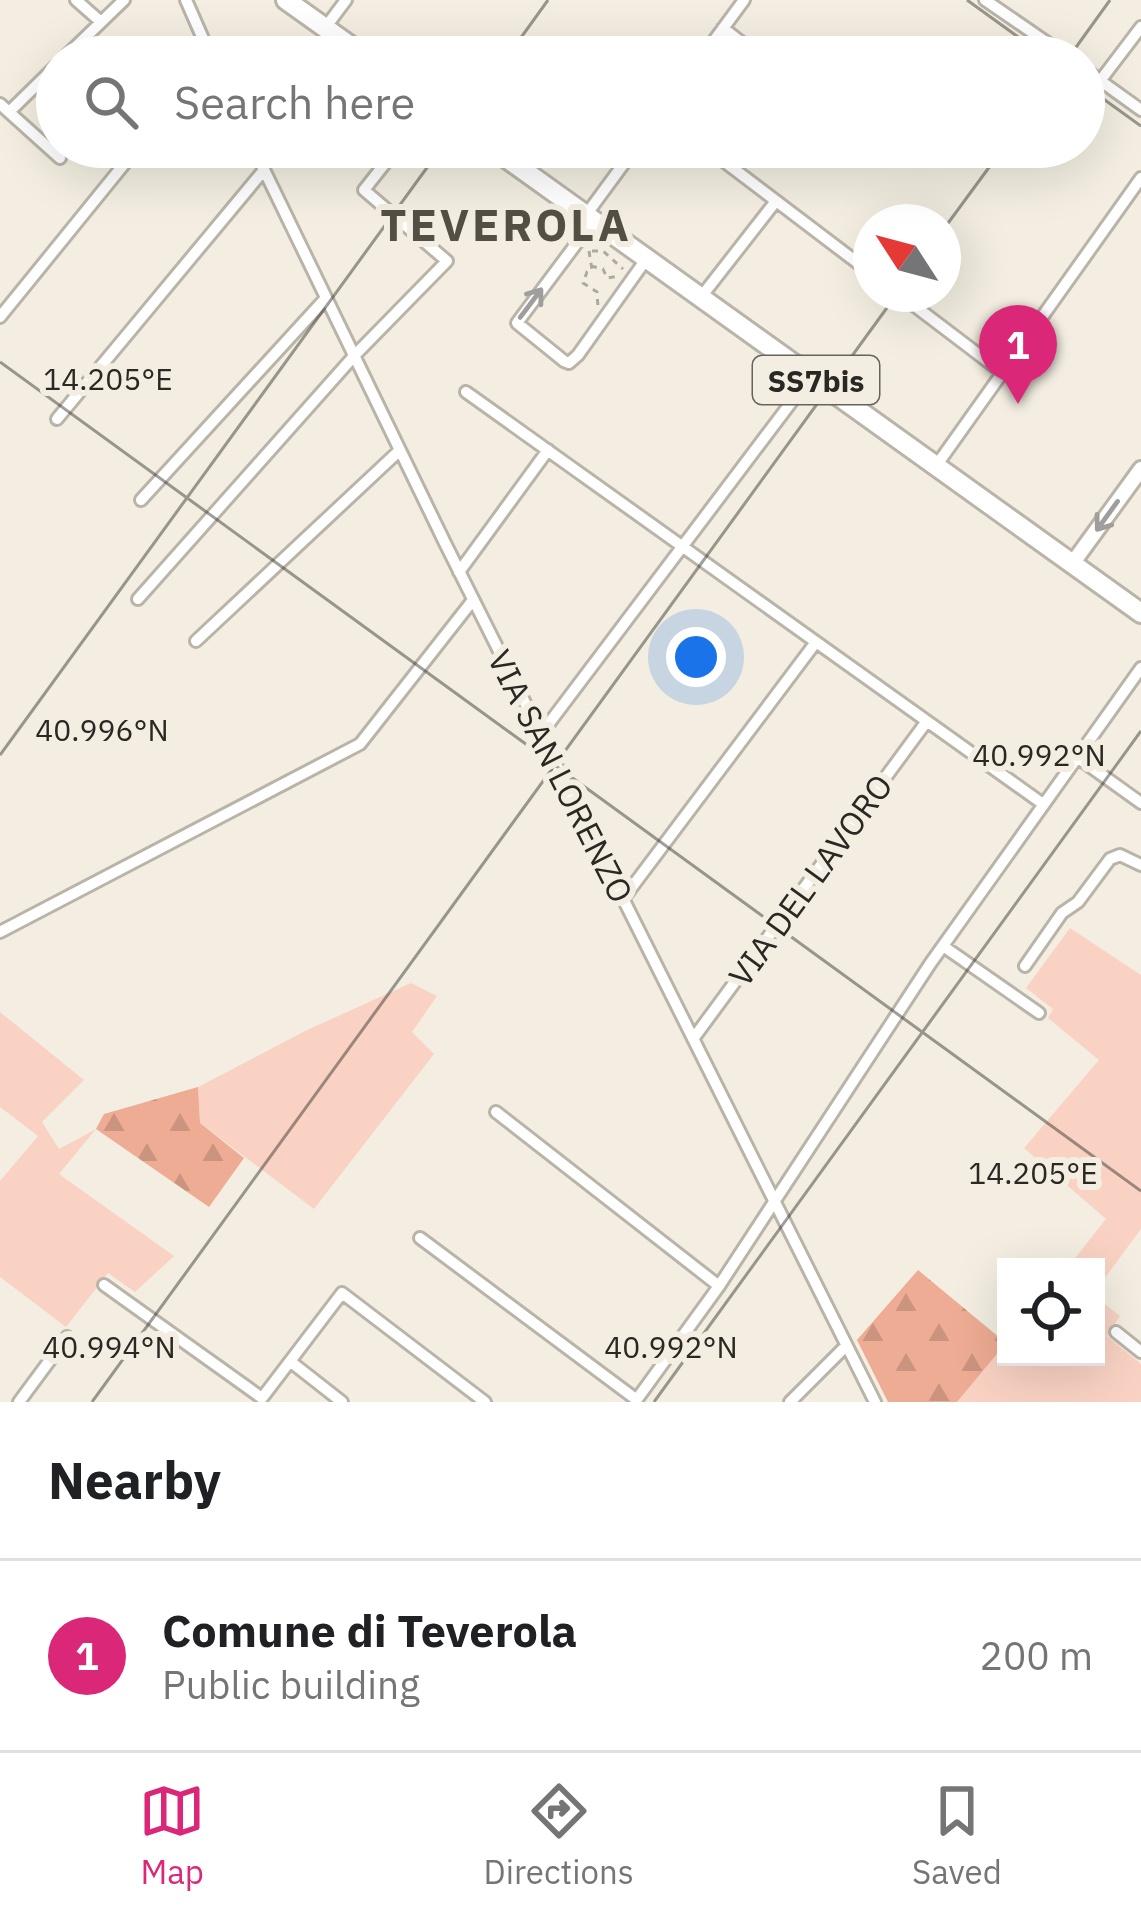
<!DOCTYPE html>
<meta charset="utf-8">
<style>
body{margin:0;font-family:"IBM Plex Sans",sans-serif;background:#f2f2f2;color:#202124}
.controls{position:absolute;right:36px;bottom:36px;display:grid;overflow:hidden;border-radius:0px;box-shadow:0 12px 48px #0002}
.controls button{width:108px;height:108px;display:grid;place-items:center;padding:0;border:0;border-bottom:3px solid #e0e0e0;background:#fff;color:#202124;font:60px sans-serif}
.compass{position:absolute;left:853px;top:204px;width:108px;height:108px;border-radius:50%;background:#fff;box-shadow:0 12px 48px #0002;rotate:306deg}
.you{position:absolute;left:696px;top:657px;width:42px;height:42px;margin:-30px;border:9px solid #fff;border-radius:50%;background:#1a73e8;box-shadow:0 0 0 18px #1a73e833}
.badge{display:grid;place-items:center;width:78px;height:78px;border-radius:50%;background:#db2777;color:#fff;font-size:39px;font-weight:700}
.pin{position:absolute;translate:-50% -99px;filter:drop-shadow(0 3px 6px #0008)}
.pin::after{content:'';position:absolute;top:63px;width:42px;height:36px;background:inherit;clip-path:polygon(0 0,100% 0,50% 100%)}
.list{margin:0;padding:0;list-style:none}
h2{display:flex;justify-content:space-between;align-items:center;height:156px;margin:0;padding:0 48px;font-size:51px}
h2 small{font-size:39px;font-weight:400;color:#757577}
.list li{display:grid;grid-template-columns:78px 1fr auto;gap:36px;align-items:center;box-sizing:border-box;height:192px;padding:0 48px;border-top:3px solid #e0e0e0}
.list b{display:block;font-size:45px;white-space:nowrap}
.list p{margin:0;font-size:39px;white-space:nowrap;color:#757577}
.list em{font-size:39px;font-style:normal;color:#757577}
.icon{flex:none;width:66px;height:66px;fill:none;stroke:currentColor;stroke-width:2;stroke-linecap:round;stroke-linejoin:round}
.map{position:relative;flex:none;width:1141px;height:1402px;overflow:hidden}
.search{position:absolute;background:#fff;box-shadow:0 12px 48px #0002;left:36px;right:36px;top:36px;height:132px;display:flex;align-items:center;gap:30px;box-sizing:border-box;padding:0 42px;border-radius:66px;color:#757577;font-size:45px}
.sheet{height:348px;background:#fff}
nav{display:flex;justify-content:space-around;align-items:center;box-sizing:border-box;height:168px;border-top:3px solid #e0e0e0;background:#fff;font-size:33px;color:#757577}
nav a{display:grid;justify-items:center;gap:6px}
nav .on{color:#db2777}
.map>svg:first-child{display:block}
</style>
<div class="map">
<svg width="1141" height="1402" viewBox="0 0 1141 1402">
<defs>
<pattern id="forest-firs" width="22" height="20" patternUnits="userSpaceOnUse" patternTransform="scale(3)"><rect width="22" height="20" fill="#edac93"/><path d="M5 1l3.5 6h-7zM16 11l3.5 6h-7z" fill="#cb947f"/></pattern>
</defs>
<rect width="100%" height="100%" fill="#f3eee1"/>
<path fill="#f9d2c3" d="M 1070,928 L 1141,975 L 1141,1229 L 1096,1290 L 1096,1267 L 1068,1267 L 1106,1219 L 1024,1148 L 1099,1060 L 1048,1018 L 1053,1009 L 1026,988 Z
M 411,983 L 437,996 L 412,1032 L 434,1054 L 314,1209 L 200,1123 L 198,1087 L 305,1031 Z
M 0,1012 L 84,1080 L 42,1122 L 59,1149 L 96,1129 L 59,1174 L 174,1256 L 135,1292 L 108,1273 L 66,1327 L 0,1277 L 0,1181 L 38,1136 L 0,1107 Z
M 1096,1297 L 1120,1316 L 1107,1336 L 1141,1364 L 1141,1402 L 957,1402 L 1006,1342 L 1006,1357 L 1096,1357 Z"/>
<path fill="url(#forest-firs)" d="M 198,1087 L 200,1123 L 244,1158 L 209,1207 L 96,1129 L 104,1114 Z
M 918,1270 L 1006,1343 L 957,1402 L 888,1402 L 857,1340 Z"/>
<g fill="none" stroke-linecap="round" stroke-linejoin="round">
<defs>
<path id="minor" d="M 76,0 L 101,22
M 186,0 L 211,57
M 985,0 L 1068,57
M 325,28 L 346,0
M 723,28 L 760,57
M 65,57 L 124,0
M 702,57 L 744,0
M 1084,69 L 1141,110
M 1100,81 L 1141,27
M 0,104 L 60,158
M 9,112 L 57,65
M 253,147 L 445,543 L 875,1402
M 705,147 L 871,273
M 875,147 L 883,154
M 989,152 L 992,147
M 586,215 L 636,147
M 594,220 L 517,323 L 564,361 L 569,363 L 578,355 L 647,258
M 899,294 L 1003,373
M 701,297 L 776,201
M 0,317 L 138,147
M 466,392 L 1043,804
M 57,419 L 264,170
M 936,466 L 1141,178
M 141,500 L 326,298
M 459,572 L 548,450
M 138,599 L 354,356 L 447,261 L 364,190 L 398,147
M 196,641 L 400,450
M 541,734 L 811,376
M 1077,757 L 1141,803
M 623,899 L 816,642
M 0,932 L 360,744 L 473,600
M 943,946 L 1039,1013
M 1025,966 L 1062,913 L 1078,902 L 1110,859 L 1120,855 L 1141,865
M 693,1039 L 927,721
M 496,1112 L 719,1286
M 420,1238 L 637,1400
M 104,1285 L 262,1398 L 342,1293 L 485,1402
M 1116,1332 L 1141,1352
M 291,1362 L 342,1402
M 19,1402 L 67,1337
M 635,1402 L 719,1286 L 930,964 L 1141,668
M 790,1402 L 846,1346"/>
<path id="tertiary" d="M 1072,564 L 1141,469"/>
<path id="primary" d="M 286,0 L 366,57
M 491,147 L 1141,613"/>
</defs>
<use href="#minor" stroke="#bab4a8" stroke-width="16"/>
<use href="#tertiary" stroke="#bab4a8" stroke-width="20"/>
<use href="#primary" stroke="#bab4a8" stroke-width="24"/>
<path stroke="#ada9a0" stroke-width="3" stroke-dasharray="6 6" stroke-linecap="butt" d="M 589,251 L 592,270 L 587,272 L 583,283 L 597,292 L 598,308
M 592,251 L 603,251 L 623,269
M 591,266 L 603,269 L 607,278 L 619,276"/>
<use href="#minor" stroke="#fff" stroke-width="10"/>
<use href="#tertiary" stroke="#fff" stroke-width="14"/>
<use href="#primary" stroke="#fff" stroke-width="18"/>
</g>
<defs><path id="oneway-shaft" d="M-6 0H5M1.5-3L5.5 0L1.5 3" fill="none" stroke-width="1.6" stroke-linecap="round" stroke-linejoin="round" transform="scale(3)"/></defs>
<g stroke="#9f9e9c">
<use href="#oneway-shaft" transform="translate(531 303) rotate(-53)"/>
<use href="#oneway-shaft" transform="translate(1107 516) rotate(126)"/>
</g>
<path fill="none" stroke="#2a2824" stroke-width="3" stroke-opacity="0.45" d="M 967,0 L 1046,57M 507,57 L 548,0M 1069,57 L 1110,0M 1084,85 L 1141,126M 943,230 L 1004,147M 0,362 L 1141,1191M 0,755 L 442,147M 92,1402 L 897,294M 654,1402 L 1141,731"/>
<g text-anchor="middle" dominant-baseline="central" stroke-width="12" stroke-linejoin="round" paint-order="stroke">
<rect fill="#f3eee1" stroke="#66635d" stroke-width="3" x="753" y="356" width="126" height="48" rx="9"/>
<g font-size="30" font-weight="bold" fill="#2a2824">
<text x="816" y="380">SS7bis</text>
</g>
<g font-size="33" fill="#2a2824" stroke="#f3eee1">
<text transform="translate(561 776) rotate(63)">VIA SAN LORENZO</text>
<text transform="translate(810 880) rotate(-54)">VIA DEL LAVORO</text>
</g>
<g font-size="45" font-weight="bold" letter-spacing="3" fill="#534f44" stroke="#f3eee1">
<text x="506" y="224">TEVEROLA</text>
</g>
</g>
<g font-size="30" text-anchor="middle" fill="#2a2824" stroke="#f3eee1" stroke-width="12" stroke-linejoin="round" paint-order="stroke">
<text x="108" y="390">14.205°E</text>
<text x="102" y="741">40.996°N</text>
<text x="1039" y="766">40.992°N</text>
<text x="1033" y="1184">14.205°E</text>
<text x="109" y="1358">40.994°N</text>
<text x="671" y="1358">40.992°N</text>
</g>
</svg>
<div class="controls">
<button><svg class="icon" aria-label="locate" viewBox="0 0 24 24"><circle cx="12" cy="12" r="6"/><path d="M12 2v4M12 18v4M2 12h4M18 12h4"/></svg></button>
</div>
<svg class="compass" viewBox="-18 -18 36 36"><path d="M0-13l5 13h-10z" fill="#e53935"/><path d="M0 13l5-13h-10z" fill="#757577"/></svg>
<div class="you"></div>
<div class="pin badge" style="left:1018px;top:404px">1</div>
<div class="search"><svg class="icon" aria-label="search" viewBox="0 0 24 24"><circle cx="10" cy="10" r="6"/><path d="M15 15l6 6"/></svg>Search here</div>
</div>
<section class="sheet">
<h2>Nearby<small></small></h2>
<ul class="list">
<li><span class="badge">1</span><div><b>Comune di Teverola</b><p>Public building</p></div><em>200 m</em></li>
</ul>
</section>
<nav>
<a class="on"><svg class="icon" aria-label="map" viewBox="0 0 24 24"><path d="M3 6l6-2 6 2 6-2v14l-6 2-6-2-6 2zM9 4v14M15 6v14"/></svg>Map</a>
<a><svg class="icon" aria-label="directions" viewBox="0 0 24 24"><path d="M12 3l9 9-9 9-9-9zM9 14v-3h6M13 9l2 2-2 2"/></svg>Directions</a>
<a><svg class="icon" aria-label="saved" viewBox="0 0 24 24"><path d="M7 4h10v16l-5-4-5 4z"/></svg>Saved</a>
</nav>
